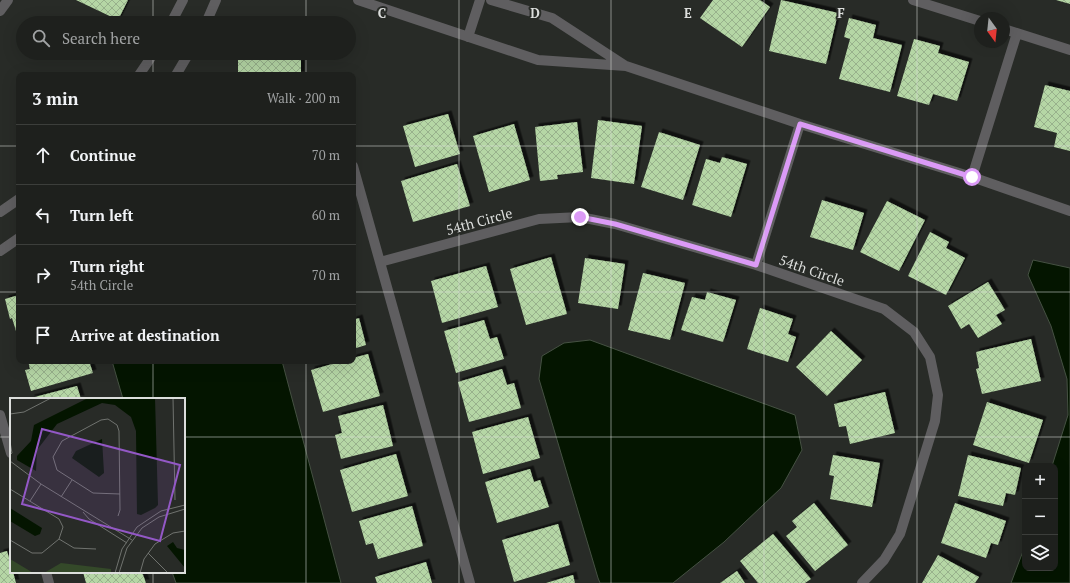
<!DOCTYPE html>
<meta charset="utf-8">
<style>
body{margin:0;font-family:"PT Serif",serif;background:#2b2d2a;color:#f1f3f6}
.controls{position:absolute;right:12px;bottom:12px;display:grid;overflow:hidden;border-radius:8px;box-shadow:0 4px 16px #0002}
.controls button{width:36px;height:36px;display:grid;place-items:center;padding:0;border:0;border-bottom:1px solid #3c3e3b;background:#1e201d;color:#f1f3f6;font:20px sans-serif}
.compass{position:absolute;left:974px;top:12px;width:36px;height:36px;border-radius:50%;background:#1e201d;box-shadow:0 4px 16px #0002;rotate:165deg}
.stop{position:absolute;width:12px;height:12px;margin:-9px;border:3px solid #db9af6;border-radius:50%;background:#fff}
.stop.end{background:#db9af6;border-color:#fff;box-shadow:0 1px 4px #0008}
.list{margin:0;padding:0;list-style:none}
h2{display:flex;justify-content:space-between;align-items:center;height:52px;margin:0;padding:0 16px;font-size:17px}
h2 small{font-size:13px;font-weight:400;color:#a1a3a4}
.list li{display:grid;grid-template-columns:26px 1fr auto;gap:12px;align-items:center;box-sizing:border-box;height:60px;padding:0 16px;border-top:1px solid #3c3e3b}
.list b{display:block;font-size:15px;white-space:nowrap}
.list p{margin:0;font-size:13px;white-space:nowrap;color:#a1a3a4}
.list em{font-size:13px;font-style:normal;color:#a1a3a4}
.icon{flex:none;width:22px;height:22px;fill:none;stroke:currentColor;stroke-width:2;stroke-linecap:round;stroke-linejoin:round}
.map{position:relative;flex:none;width:1070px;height:583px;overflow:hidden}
.search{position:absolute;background:#1e201d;box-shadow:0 4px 16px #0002;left:16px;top:16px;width:340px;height:44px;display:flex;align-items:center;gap:10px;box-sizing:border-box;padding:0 14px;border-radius:22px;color:#a1a3a4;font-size:15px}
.panel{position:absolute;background:#1e201d;box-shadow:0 4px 16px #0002;left:16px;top:72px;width:340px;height:292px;border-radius:8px}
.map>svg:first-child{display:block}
</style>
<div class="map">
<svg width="1070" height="583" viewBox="0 0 1070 583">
<defs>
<pattern id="building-cross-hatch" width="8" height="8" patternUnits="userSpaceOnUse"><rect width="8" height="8" fill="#b5d6a5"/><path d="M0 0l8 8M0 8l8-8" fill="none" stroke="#98b18c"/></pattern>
<filter id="shadow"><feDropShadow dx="3.5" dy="-3.5" stdDeviation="0" flood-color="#0009"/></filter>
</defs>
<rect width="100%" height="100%" fill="#282b27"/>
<path fill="#041500" stroke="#455142" d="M 1033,260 L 1070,268 L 1070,583 L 1011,583 L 1025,546 L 1025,568 L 1055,568 L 1055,466 L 1052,466 L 1068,415 L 1067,379 L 1051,326 L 1028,275 Z
M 590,340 L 795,415 L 802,450 L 781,488 L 724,542 L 673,583 L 600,583 L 598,578 L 539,379 L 542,356 L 564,343 Z
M 112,361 L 282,361 L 341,583 L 176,583 L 172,572 L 184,572 L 184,399 L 123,399 Z"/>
<path fill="url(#building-cross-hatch)" filter="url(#shadow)" d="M 76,0 L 128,0 L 118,20 Z
M 713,0 L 760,0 L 770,7 L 742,47 L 700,18 Z
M 781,0 L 838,13 L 826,64 L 769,51 Z
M 1056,0 L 1070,0 L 1070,4 Z
M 849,18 L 876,25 L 873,38 L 902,45 L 890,92 L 839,79 L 850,39 L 844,37 Z
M 914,39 L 940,46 L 938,53 L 969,62 L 957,101 L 933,94 L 929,105 L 897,96 Z
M 238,56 L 301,58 L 301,75 L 238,75 Z
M 1045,85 L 1070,91 L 1070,151 L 1054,147 L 1057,133 L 1034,127 Z
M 448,114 L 460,154 L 415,167 L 403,126 Z
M 598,120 L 642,126 L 634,184 L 591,178 Z
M 577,122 L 583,172 L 557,175 L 558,179 L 540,181 L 535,127 Z
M 514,124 L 530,180 L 489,192 L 473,136 Z
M 659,132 L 700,145 L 683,200 L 641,187 Z
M 722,157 L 747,164 L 731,217 L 692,205 L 706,159 L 720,163 Z
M 457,164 L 470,206 L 413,222 L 401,181 Z
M 822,200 L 864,213 L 853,250 L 810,237 Z
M 887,201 L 925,220 L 899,271 L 860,252 Z
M 930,232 L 949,242 L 946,248 L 965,258 L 946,295 L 908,276 Z
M 551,257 L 567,314 L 526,325 L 510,269 Z
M 585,258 L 625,264 L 618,309 L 578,303 Z
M 486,266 L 498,307 L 442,323 L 431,281 Z
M 643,273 L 685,283 L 670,340 L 628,330 Z
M 988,282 L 1005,310 L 996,315 L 1002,324 L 978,338 L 969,324 L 961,329 L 948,306 Z
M 707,292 L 736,300 L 723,342 L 681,330 L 692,297 L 705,300 Z
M 19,295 L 19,341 L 12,318 L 10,319 L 5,299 Z
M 760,308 L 793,319 L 788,334 L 796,337 L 788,362 L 747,349 Z
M 359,318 L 366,345 L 353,349 L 353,320 Z
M 484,320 L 490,339 L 497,337 L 504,359 L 456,373 L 444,331 Z
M 831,331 L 862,360 L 827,396 L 796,367 Z
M 1031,339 L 1041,381 L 982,394 L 976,369 L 979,368 L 976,352 Z
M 368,354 L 380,396 L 323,412 L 311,370 L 343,361 L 353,361 L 353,358 Z
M 28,361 L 89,361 L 93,373 L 31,391 L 25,370 L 30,369 Z
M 502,369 L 507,385 L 514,383 L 521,408 L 469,422 L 458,382 Z
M 77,386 L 81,399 L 31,399 L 31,398 Z
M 885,392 L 895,433 L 850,444 L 846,426 L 839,427 L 834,404 Z
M 987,402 L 1043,420 L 1029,463 L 973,445 Z
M 383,405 L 393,446 L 341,459 L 335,435 L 342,433 L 338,416 Z
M 528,417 L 540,458 L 483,474 L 472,432 Z
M 396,454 L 408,496 L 352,512 L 340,470 Z
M 833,455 L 880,463 L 872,507 L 830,499 L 834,476 L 829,475 Z
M 968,455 L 1021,468 L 1015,495 L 1006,493 L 1003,506 L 958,496 Z
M 530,469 L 534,482 L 540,480 L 549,507 L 497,523 L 485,482 Z
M 814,503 L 848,545 L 815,571 L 786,536 L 797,527 L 792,521 Z
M 955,503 L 1006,521 L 998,545 L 991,543 L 986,558 L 941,543 Z
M 412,506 L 423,546 L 378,559 L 373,543 L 366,545 L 359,521 Z
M 558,524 L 570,565 L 514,582 L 502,540 Z
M 773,534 L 811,579 L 805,583 L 758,583 L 740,561 Z
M 7,551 L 11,565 L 11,572 L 13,572 L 16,583 L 0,583 L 0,553 Z
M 938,555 L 979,577 L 975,583 L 922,583 Z
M 426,562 L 432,583 L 377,583 L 375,577 Z
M 737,571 L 745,583 L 720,583 Z
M 83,572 L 142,572 L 146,583 L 86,583 Z
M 573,575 L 575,583 L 546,583 Z"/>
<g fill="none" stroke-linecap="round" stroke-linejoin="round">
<path stroke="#5f5e60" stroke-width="10" d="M 358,0 L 538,60 L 626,66 L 800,124 L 972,177 L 1070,211
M 491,0 L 552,18 L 624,65
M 913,0 L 980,21
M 0,11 L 8,0
M 171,23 L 183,0
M 206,23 L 216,0
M 1004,29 L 1070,50
M 468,37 L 480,0
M 139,75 L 154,53
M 176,75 L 189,53
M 353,166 L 470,583
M 972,177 L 1017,33
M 0,212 L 19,199
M 0,251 L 19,238
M 380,262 L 539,219 L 580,217 L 615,224 L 756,265 L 884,309 L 914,332 L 930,357 L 938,395 L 935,421 L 900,534 L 884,560 L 862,583
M 756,265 L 800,124
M 0,415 L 11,453
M 46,572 L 49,583"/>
</g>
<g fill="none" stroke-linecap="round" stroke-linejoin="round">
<path stroke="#db9af6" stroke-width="5" d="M 580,217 L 615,224 L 756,265 L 800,124 L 972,177"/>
</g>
<path fill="none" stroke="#dcdedc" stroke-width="1" stroke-opacity="0.55" d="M 153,0 L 153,23M 306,0 L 306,23M 459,0 L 459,583M 611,0 L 611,583M 764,0 L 764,583M 917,0 L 917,583M 153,53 L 153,75M 306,53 L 306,75M 0,146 L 19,146M 353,146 L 1070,146M 0,292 L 19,292M 353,292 L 1070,292M 153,361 L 153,399M 306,361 L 306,583M 0,437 L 11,437M 184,437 L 1070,437M 153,572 L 153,583"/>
<g text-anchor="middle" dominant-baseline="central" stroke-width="4" stroke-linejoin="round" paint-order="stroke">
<g font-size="14" fill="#dcdedc" stroke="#282b27">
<text transform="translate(479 221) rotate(-15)">54th Circle</text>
<text transform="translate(812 270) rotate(19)">54th Circle</text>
</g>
</g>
<g transform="translate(10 398)">
<rect width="175" height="175" fill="#282b27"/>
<path d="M 0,161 L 20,173 L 23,175 L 0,175 ZM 51,165 L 101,171 L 101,175 L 34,175 Z" fill="#344929"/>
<path d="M 78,0 L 145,0 L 148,107 L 145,110 L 131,117 L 127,116 L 126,33 L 121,19 L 105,7 L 92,5 L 47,26 L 27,52 L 26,73 L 7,62 L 7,58 L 21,43 L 24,27 ZM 92,41 L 94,75 L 89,79 L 62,60 L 66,53 ZM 0,110 L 32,130 L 30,136 L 25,138 L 0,123 ZM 163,144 L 167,150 L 175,152 L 175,170 L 157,148 Z" fill="#041500"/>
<path fill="none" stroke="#70736f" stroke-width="1" d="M 163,0 L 165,102M 0,16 L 14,14 L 41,0M 0,44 L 2,55 L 0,57M 0,63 L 31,86 L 122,142M 0,91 L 49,121 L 53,129 L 49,141 L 32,155 L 22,155 L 0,142M 51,99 L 62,82M 20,103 L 31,86M 73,114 L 79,121 L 117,145M 108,118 L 110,112 L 109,33 L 107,27 L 98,21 L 91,22 L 52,43 L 43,59 L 47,72 L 83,95 L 110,96M 49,141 L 64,150 L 86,151M 138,155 L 158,175M 105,175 L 112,151 L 127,129 L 151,113 L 175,107M 109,175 L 117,150 L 132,130 L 149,119 L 175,111M 130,175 L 134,161 L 145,146 L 163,135 L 175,133"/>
<path fill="#9358c6" fill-opacity="0.15" stroke="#9358c6" stroke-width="2" d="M 32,31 L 170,67 L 150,143 L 12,106 Z"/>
<rect width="175" height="175" fill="none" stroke="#dcdedc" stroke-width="2"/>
</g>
<g font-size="13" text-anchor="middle" font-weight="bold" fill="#dcdedc" stroke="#282b27" stroke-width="4" stroke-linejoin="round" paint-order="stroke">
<text x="382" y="18">C</text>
<text x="535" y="18">D</text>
<text x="688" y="18">E</text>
<text x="841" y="18">F</text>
</g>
</svg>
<div class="controls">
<button>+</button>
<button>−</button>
<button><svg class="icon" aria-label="layers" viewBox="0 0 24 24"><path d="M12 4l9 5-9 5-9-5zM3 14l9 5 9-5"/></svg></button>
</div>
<svg class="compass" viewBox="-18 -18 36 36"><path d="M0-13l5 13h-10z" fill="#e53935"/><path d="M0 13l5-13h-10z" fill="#a1a3a4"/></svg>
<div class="stop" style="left:972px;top:177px"></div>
<div class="stop end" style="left:580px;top:217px"></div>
<div class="search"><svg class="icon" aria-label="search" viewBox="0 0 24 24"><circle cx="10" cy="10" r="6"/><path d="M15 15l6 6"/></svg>Search here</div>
<section class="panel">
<h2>3 min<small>Walk · 200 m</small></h2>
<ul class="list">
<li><svg class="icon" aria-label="ahead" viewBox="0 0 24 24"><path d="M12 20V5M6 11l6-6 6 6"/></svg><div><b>Continue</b></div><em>70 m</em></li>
<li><svg class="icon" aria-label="left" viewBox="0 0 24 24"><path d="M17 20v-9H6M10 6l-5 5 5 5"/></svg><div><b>Turn left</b></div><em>60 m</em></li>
<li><svg class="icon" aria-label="right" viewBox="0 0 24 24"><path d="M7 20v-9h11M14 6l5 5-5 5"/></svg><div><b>Turn right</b><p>54th Circle</p></div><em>70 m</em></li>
<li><svg class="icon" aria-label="arrive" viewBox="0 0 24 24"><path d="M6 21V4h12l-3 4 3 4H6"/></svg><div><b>Arrive at destination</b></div></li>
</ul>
</section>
</div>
